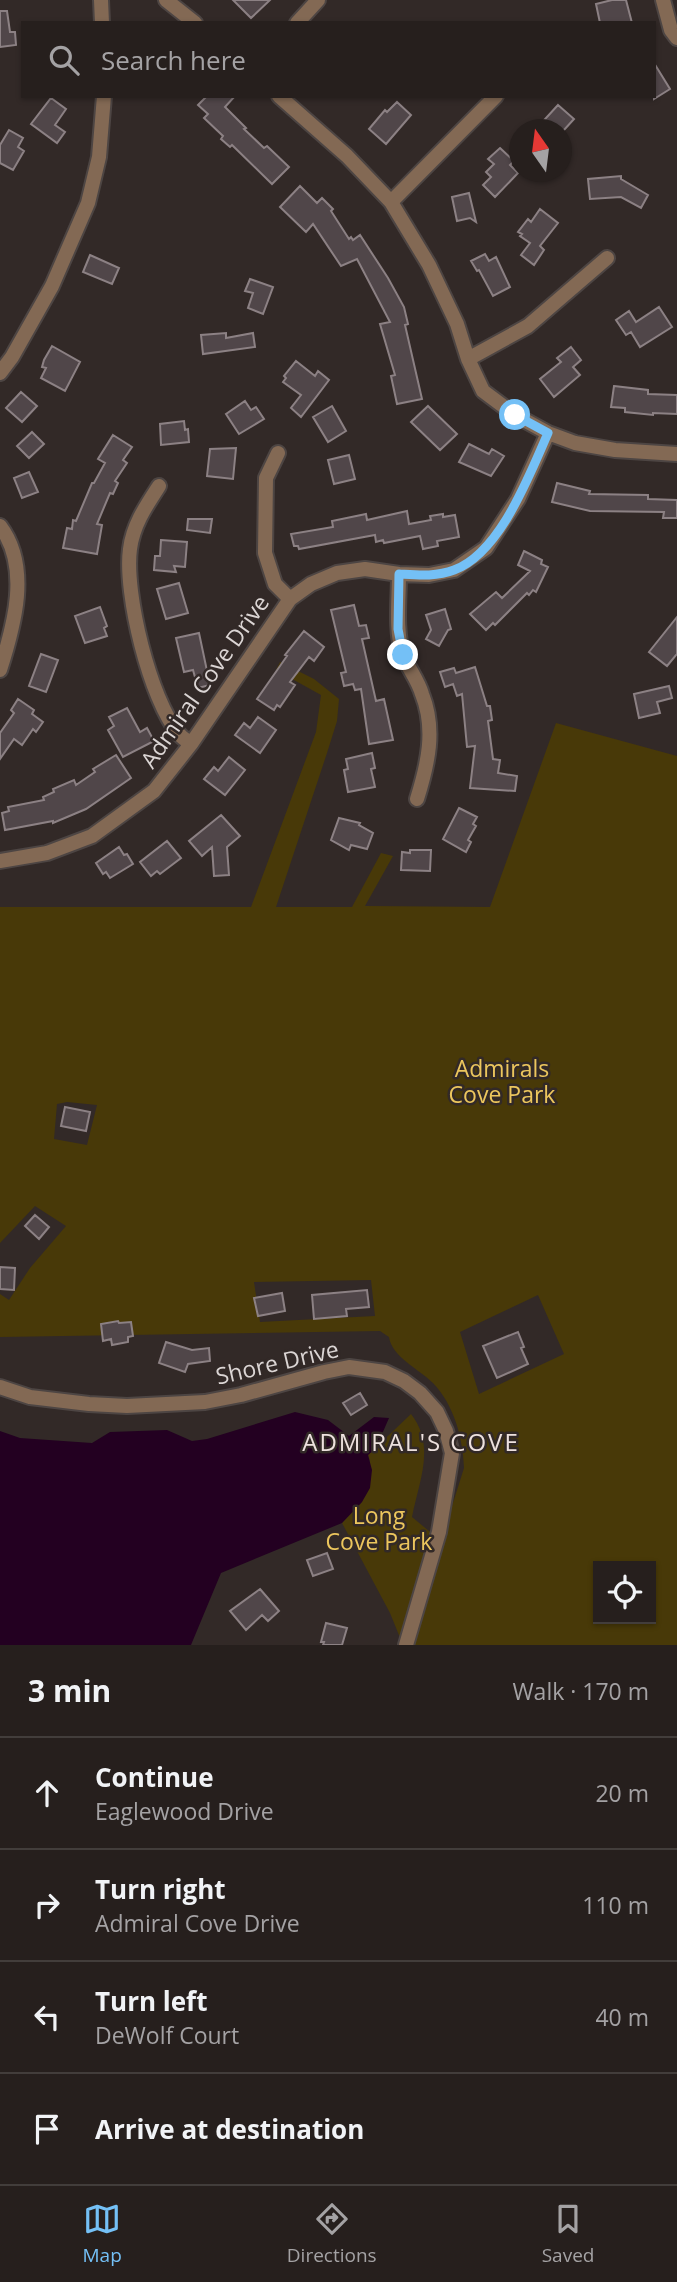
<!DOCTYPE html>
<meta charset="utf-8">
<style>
body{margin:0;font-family:"Open Sans",sans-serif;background:#322c2a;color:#f1f3f6}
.controls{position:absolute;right:21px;bottom:21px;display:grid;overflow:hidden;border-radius:0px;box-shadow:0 2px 5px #0004}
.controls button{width:63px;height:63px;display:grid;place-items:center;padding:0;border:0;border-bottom:2px solid #423d3b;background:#261f1d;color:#f1f3f6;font:35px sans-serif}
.compass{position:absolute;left:509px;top:119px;width:63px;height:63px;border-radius:50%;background:#261f1d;box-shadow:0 2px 5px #0004;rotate:346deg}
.stop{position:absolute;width:21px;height:21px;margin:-16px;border:5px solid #74c0f6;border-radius:50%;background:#fff}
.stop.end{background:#74c0f6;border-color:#fff;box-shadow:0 2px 7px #0008}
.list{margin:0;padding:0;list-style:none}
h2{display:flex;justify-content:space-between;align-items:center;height:91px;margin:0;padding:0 28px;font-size:30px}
h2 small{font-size:23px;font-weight:400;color:#a4a2a4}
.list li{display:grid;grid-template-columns:46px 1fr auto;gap:21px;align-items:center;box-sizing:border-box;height:112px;padding:0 28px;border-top:2px solid #423d3b}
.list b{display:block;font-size:26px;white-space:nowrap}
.list p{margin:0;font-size:23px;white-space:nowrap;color:#a4a2a4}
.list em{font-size:23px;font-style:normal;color:#a4a2a4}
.icon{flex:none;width:38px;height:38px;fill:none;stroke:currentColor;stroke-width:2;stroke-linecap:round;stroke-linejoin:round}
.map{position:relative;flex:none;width:677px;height:1645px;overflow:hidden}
.search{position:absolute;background:#261f1d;box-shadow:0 2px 5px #0004;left:21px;right:21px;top:21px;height:77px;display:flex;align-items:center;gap:18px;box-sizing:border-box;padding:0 24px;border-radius:0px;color:#a4a2a4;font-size:26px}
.sheet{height:539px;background:#261f1d}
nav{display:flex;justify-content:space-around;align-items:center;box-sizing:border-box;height:98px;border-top:2px solid #423d3b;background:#261f1d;font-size:19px;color:#a4a2a4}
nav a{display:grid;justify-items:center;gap:4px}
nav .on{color:#74c0f6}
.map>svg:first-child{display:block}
</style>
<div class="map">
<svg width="677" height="1645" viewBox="0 0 677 1645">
<rect width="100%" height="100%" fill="#322927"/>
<path fill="#483908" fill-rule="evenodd" d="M 280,662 L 314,679 L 339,699 L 337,721 L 327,753 L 276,907 L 352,907 L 381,853 L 393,856 L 365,906 L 490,907 L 556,723 L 677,756 L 677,1645 L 403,1645 L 390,1613 L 342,1523 L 362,1502 L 370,1461 L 368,1455 L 411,1414 C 436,1446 419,1481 412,1517 L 441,1541 L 464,1468 C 463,1438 454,1405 433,1383 C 419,1369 392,1357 389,1337 L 380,1331 L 0,1337 L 0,1294 L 9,1300 L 30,1268 L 66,1226 L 35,1206 L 0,1243 L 0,907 L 251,907 L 316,732 L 321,695 L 276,670 ZM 67,1102 L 97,1105 L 87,1145 L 54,1139 L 57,1104 ZM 371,1280 L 375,1316 L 260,1322 L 254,1282 ZM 538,1295 L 564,1354 L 479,1394 L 460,1332 ZM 598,1566 L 651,1566 L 651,1619 L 598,1619 Z"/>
<path fill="#230021" d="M 295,1412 L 328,1420 L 349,1436 L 374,1417 L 389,1418 L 376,1448 L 368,1455 L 372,1470 L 370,1488 L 362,1502 L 342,1523 L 221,1573 L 191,1645 L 0,1645 L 0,1431 L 20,1438 L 92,1443 L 110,1432 L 167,1430 L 192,1441 L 207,1439 Z"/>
<path fill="#504649" stroke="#8c8184" stroke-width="2" d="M 233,0 L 270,0 L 251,18 Z
M 612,0 L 626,0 L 632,23 L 600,23 L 596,4 Z
M 0,11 L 7,11 L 10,32 L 15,32 L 16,45 L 0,47 Z
M 654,63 L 670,89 L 654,99 Z
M 207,96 L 235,96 L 225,107 L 246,128 L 244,129 L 264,148 L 267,146 L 289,167 L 272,184 L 232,145 L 230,147 L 221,139 L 223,136 L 204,118 L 208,114 L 198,105 Z
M 51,98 L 66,109 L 55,125 L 65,132 L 57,143 L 31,124 Z
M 397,102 L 411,115 L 386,144 L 369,129 L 385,110 L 387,112 Z
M 558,105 L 574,119 L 564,130 L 535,130 Z
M 9,130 L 23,138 L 18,147 L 24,151 L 13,170 L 0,163 L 0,145 Z
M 500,148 L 514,161 L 510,165 L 518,173 L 495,197 L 483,185 L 491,177 L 486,172 L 494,164 L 488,159 Z
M 621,176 L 621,179 L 648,195 L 641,208 L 621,197 L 590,199 L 588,179 Z
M 300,186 L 317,203 L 322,198 L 333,209 L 331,211 L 349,239 L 351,237 L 353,240 L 360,235 L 388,278 L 404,307 L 408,324 L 405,325 L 422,399 L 397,404 L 391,376 L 395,375 L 380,324 L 390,322 L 357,259 L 341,266 L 313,224 L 306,232 L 280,207 Z
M 469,193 L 476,222 L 470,218 L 457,221 L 452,197 Z
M 540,209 L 558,223 L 540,246 L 544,250 L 534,265 L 521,255 L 530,243 L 520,236 L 522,234 L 518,232 L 528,219 L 531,222 Z
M 485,254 L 489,261 L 496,257 L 510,287 L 493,296 L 479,270 L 477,271 L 471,261 Z
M 90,255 L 119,268 L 112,284 L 83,272 Z
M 250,279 L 273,287 L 263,314 L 248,308 L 253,293 L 245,291 Z
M 659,307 L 672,327 L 640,347 L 631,332 L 626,335 L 616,320 L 629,311 L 636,322 Z
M 226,333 L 226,338 L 253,333 L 255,347 L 203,354 L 201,335 Z
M 52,346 L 80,362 L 65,391 L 41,378 L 46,368 L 42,367 L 44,360 Z
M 571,347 L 581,360 L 573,367 L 580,375 L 554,397 L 540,379 L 561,362 L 557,358 Z
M 296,361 L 315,376 L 318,371 L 329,380 L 301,417 L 291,408 L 301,395 L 283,382 L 286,378 L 284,376 Z
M 614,386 L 648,390 L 648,394 L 677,395 L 677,414 L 653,413 L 653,415 L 625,412 L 625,408 L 611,407 Z
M 21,392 L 37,406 L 22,422 L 6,408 Z
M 245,401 L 251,410 L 256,407 L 264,419 L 239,434 L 226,414 Z
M 332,406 L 346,431 L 328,442 L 313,417 Z
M 428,406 L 457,434 L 440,450 L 411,422 Z
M 184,421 L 185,430 L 188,429 L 189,442 L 161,445 L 160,424 Z
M 32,432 L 44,444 L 29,458 L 17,446 Z
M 113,435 L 132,447 L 123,460 L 127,463 L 115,481 L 118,483 L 113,494 L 110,493 L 97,524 L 102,525 L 97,554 L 63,548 L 67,528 L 72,529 L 73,520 L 76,521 L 92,483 L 94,483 L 105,463 L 98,459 Z
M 469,444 L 489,454 L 492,449 L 504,456 L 491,476 L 459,462 Z
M 236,448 L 233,479 L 207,476 L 210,449 Z
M 349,455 L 355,479 L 334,484 L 328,460 Z
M 29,472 L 38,492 L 22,498 L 14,478 Z
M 557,483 L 590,491 L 589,494 L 648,495 L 648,499 L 677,500 L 677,518 L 663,518 L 664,512 L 590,511 L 552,502 Z
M 407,511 L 409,524 L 431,520 L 430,516 L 443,514 L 443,517 L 455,515 L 459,537 L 437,541 L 438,546 L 423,549 L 420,536 L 384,543 L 383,540 L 376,542 L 375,535 L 299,549 L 298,546 L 294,546 L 291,534 L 333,527 L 332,521 L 366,514 L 367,520 Z
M 188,519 L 212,519 L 210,533 L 187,530 Z
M 161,540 L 187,542 L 185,567 L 174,566 L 176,572 L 154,570 L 155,556 L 160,556 Z
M 524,551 L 542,560 L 541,564 L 548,567 L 536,592 L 533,590 L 529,595 L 527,593 L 495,625 L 493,623 L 486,630 L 470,614 L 496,592 L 502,598 L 530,571 L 518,565 Z
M 179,583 L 188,613 L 166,619 L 157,589 Z
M 354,605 L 359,626 L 366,625 L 369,638 L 362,639 L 376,701 L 384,699 L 393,740 L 369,744 L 361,689 L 355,690 L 353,684 L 344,686 L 341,673 L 346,672 L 331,610 Z
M 100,607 L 107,626 L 104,628 L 107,636 L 85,643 L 75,616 Z
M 445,609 L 451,629 L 448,630 L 439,646 L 426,639 L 431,630 L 426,615 Z
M 677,617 L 677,654 L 667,666 L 649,652 Z
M 304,631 L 324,647 L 314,661 L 309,657 L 290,682 L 295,685 L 280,707 L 277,705 L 274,710 L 257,699 L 287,656 L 285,655 Z
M 199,633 L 210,685 L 198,688 L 193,670 L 184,672 L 176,638 Z
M 41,654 L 58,660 L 46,692 L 29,686 Z
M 475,667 L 487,706 L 490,706 L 492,720 L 488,721 L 493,759 L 500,760 L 498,773 L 517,776 L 515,791 L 470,788 L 475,746 L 467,747 L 462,694 L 457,696 L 453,684 L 445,687 L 440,672 L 454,668 L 456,673 Z
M 669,686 L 672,698 L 657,702 L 660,713 L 639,718 L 634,694 Z
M 18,699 L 34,710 L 32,714 L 43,722 L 36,732 L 33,729 L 22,745 L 14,739 L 0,759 L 0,733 L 14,713 L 11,710 Z
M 127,708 L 140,732 L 147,728 L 154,741 L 123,757 L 108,730 L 114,726 L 109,717 Z
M 258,717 L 276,730 L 260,753 L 235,735 L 244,723 L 250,728 Z
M 372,753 L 375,768 L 371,769 L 375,787 L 348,792 L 344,770 L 348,769 L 346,759 Z
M 116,755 L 131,778 L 86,809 L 53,823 L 53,821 L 5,830 L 2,813 L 9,811 L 8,807 L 44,800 L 43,797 L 54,792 L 53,789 L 74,780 L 76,785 L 95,772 L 93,769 Z
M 229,757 L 245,770 L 225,795 L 204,779 L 214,767 L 218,771 Z
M 459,808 L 477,817 L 473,824 L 476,826 L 468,840 L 471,842 L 466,852 L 443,839 Z
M 221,815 L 240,836 L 227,847 L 229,875 L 214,876 L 212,847 L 202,856 L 189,841 Z
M 339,818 L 360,823 L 359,825 L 373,833 L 367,849 L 351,845 L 349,850 L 331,840 Z
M 167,841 L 181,858 L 160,874 L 157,871 L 151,876 L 140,862 Z
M 119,847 L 124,855 L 127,854 L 133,864 L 110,878 L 106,872 L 103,874 L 96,863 Z
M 410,850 L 431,850 L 430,871 L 401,870 L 402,852 L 410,853 Z
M 65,1107 L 90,1112 L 86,1131 L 61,1126 Z
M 35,1215 L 49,1227 L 39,1239 L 25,1226 Z
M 0,1267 L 15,1268 L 14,1290 L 0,1289 Z
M 367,1290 L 369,1307 L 346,1309 L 347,1316 L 314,1319 L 312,1295 Z
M 282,1293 L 285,1311 L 258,1316 L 254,1298 Z
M 118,1321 L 119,1323 L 131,1322 L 133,1336 L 128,1337 L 128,1342 L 112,1345 L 111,1339 L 103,1341 L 101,1324 Z
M 518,1332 L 524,1347 L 521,1348 L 528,1364 L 497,1378 L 483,1346 Z
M 166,1342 L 192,1350 L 209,1348 L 210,1361 L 188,1364 L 185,1372 L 159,1363 Z
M 360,1393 L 367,1405 L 351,1415 L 343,1403 Z
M 327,1553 L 333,1569 L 313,1576 L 307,1560 Z
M 260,1589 L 279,1611 L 268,1621 L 262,1615 L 246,1630 L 230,1611 Z
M 326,1623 L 347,1628 L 342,1645 L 323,1645 L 324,1642 L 321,1642 Z"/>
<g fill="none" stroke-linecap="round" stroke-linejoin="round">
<defs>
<path id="street" d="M 101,0 L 102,23
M 166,0 L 195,23
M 663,0 L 671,30 L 677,38
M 297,23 L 318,0
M 279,96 L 347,156 L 391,202 L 429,265 L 457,324 L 468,359 L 483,391 L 515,415 L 548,433 L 575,443 L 615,450 L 677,454
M 391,202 L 496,96
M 468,359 L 528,326 L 607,258
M 0,373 L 12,357 L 52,286 L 88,203 L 99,157 L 104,96
M 278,453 L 266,478 L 265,553 L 275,584 L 290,599
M 159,486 C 146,506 133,525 130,549 C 124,593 150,700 179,734 C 182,738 188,741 191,744
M 0,526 C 31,567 14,626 0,670
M 399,574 C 399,600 395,630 403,655 C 408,668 418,680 422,694 C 436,729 428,764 417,799
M 0,861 L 47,853 L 92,836 L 154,791 L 191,744 L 290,599 L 311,584 L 337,573 L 365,569 L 399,574 L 429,575 L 454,570 L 486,548 L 518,499 L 548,433
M 0,1387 L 30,1397 L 89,1404 L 127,1406 L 205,1402 L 241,1395 L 324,1372 L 349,1367 L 385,1372 L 404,1381 L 420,1393 L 437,1412 L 446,1431 L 452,1453 L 439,1532 L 406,1645"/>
</defs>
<use href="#street" stroke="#4d4543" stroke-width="18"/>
<use href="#street" stroke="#836954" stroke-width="14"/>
</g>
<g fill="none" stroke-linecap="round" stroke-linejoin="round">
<path stroke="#74c0f6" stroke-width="9" d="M 403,655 L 398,629 L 399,574 C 417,575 436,577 454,570 C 500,553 529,476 548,433 L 515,415"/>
</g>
<g text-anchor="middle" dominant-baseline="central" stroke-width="5" stroke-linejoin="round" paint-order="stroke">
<g font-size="23" fill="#dbd5d4" stroke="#322927">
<text transform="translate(204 681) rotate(-55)">Admiral Cove Drive</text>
<text transform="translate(277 1362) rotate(-13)">Shore Drive</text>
</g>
<g font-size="23" fill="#ecc65d" stroke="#322927">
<text x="502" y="1068">Admirals<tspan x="502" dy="26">Cove Park</tspan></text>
<text x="379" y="1515">Long<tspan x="379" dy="26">Cove Park</tspan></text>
</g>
<g font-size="24" letter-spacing="2" fill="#ede1de" stroke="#322927">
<text x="411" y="1441">ADMIRAL'S COVE</text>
</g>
</g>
</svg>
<div class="controls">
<button><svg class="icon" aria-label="locate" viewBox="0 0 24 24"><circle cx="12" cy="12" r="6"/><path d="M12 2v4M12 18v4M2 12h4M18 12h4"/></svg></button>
</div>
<svg class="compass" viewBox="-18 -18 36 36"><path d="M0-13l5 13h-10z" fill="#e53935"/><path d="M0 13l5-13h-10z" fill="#a4a2a4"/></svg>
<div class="stop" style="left:515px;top:415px"></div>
<div class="stop end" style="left:403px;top:655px"></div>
<div class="search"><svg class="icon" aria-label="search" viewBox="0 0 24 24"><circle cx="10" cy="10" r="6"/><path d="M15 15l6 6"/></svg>Search here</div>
</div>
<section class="sheet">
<h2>3 min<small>Walk · 170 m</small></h2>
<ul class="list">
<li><svg class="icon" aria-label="ahead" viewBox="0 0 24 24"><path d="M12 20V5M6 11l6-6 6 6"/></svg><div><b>Continue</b><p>Eaglewood Drive</p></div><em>20 m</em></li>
<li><svg class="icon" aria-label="right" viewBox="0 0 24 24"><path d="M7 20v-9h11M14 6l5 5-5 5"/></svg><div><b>Turn right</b><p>Admiral Cove Drive</p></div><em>110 m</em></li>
<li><svg class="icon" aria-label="left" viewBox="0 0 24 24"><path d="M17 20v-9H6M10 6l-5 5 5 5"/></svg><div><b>Turn left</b><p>DeWolf Court</p></div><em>40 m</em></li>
<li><svg class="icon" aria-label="arrive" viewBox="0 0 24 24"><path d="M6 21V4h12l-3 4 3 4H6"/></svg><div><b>Arrive at destination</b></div></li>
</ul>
</section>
<nav>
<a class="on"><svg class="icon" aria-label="map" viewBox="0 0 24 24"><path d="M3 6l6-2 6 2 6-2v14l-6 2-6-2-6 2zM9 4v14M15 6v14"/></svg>Map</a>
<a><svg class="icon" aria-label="directions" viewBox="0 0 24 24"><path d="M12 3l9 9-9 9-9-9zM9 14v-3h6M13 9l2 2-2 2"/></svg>Directions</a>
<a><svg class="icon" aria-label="saved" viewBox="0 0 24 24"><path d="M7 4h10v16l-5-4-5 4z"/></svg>Saved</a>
</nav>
